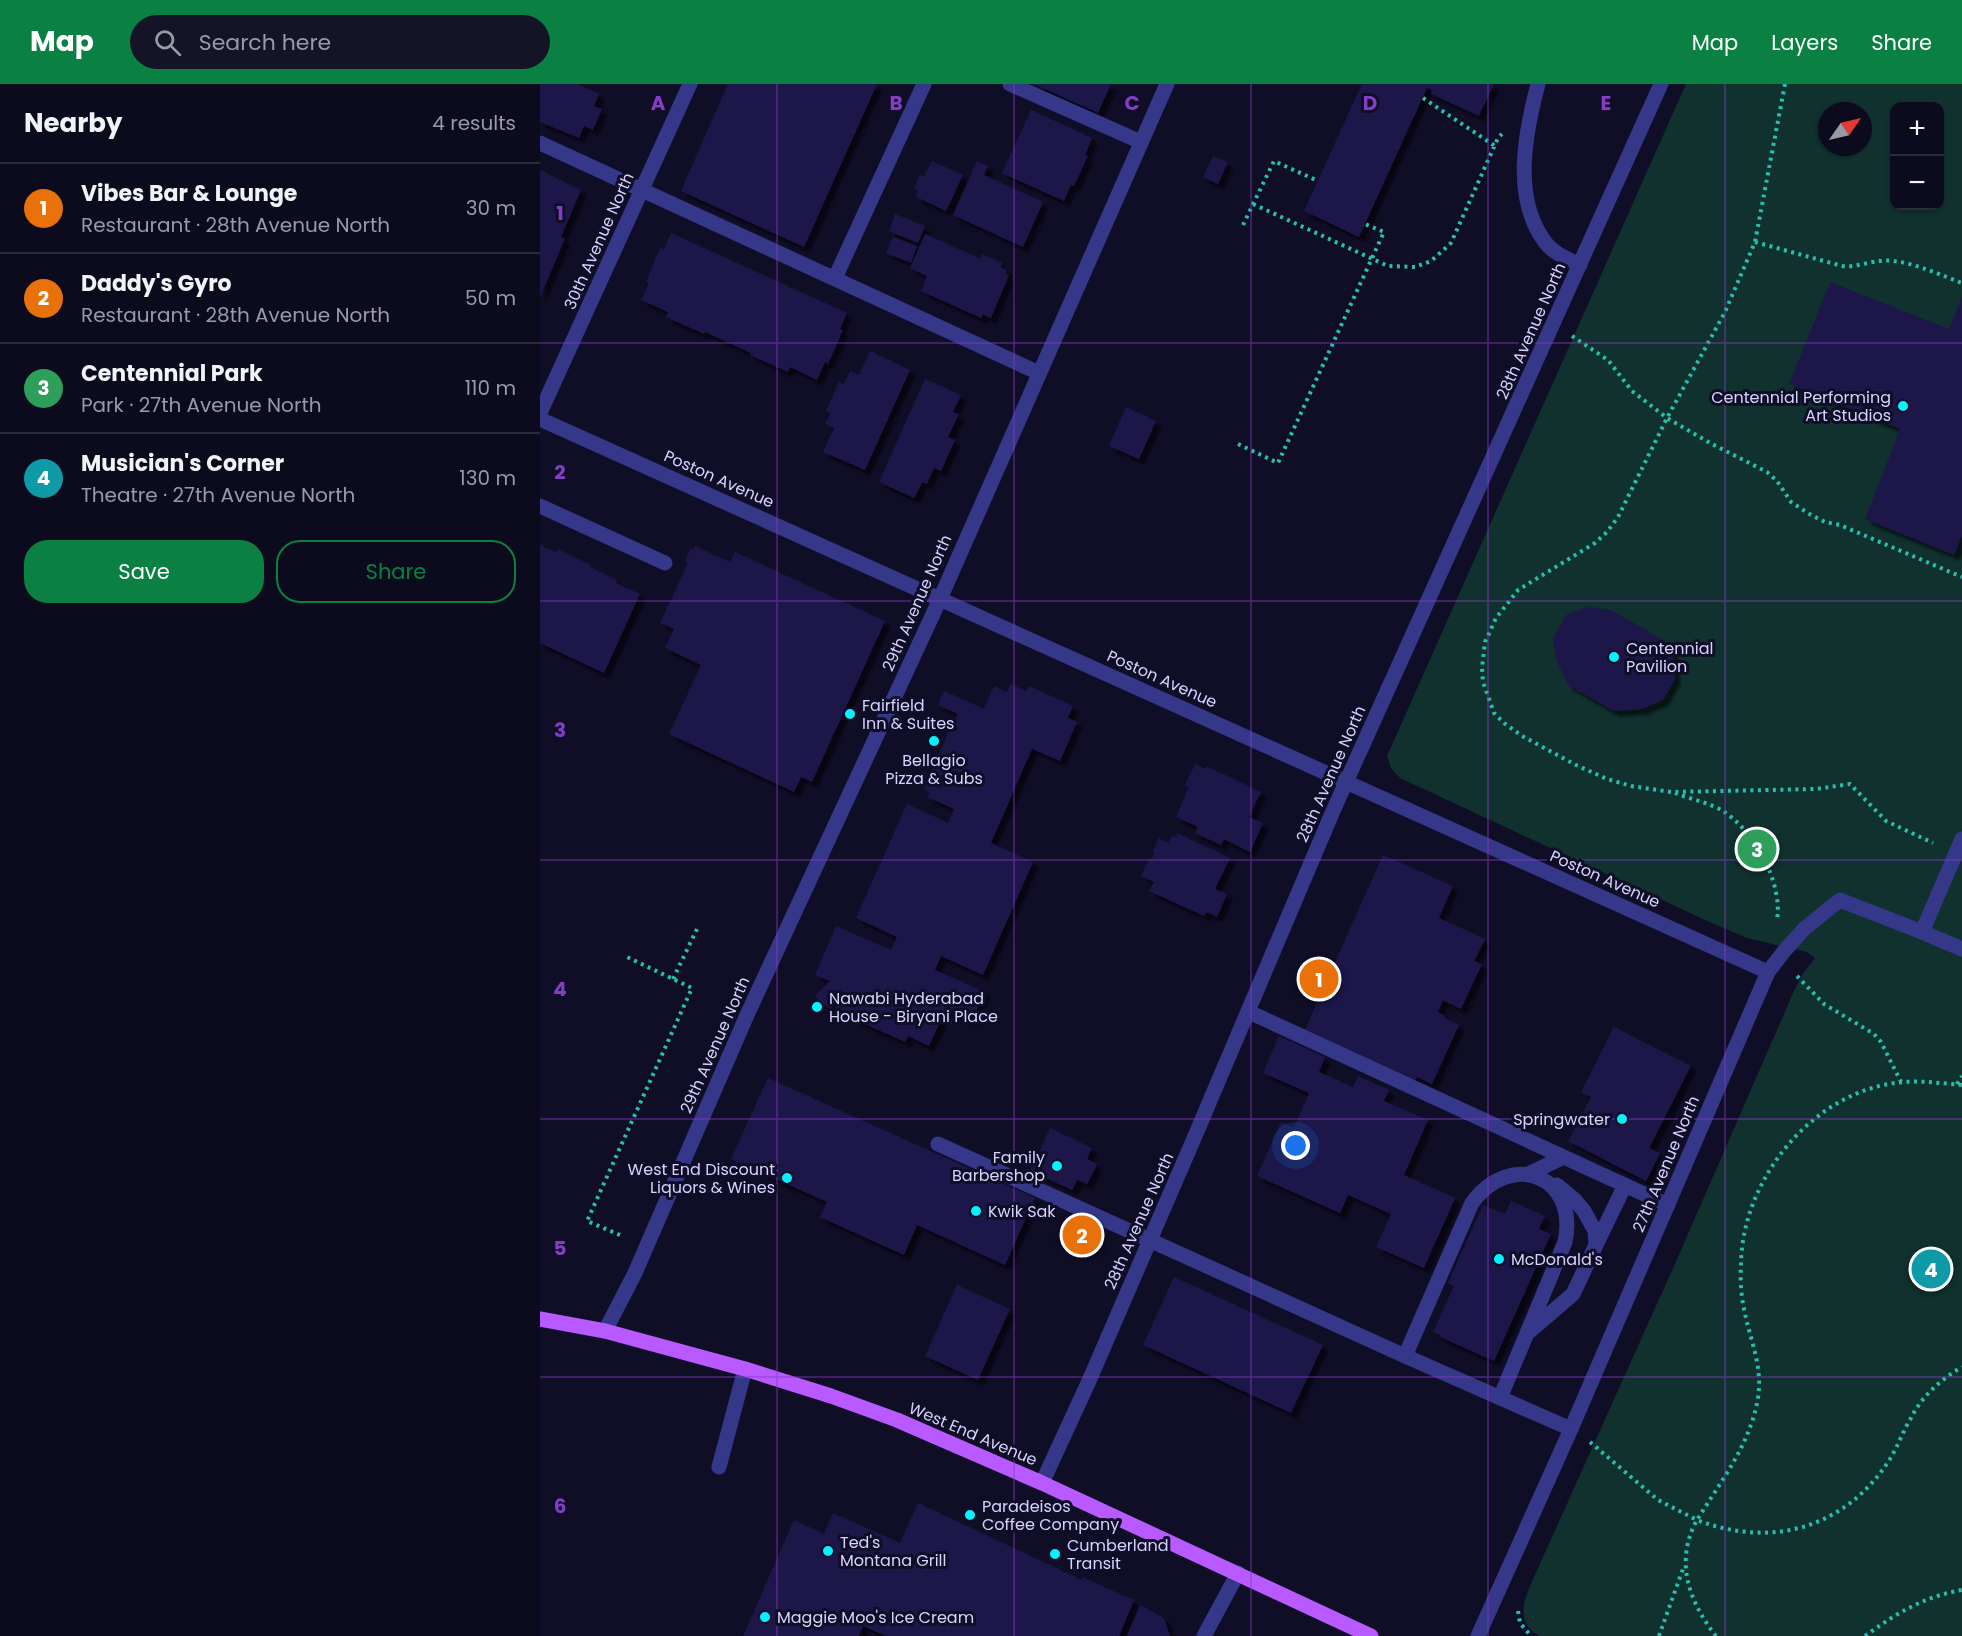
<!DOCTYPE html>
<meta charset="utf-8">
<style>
body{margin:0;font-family:Poppins,sans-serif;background:#151326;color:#f1f3f6}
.controls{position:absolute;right:18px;top:18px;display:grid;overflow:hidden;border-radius:12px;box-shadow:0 2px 4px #0004}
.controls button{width:54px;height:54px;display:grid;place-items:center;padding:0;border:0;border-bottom:2px solid #2c2b3b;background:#0c0a1d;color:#f1f3f6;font:30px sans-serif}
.compass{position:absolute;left:1278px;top:18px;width:54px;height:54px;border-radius:50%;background:#0c0a1d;box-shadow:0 2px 4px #0004;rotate:56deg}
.you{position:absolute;left:756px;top:1062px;width:21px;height:21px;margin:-15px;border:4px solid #fff;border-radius:50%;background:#1a73e8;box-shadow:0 0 0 9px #1a73e833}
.badge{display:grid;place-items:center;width:39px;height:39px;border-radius:50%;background:#0b8043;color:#fff;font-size:20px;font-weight:700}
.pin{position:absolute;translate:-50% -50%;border:3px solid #fff;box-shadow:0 2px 6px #0006}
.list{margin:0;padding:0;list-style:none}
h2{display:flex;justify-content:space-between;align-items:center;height:78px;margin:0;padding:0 24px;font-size:26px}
h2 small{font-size:20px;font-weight:400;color:#9a9aa4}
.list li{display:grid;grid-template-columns:39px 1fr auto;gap:18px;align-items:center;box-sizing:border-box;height:90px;padding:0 24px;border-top:2px solid #2c2b3b}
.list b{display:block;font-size:22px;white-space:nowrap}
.list p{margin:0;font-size:20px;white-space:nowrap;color:#9a9aa4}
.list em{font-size:20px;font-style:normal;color:#9a9aa4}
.actions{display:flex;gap:12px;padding:18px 24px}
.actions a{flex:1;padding:14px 0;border:2px solid #0b8043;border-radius:24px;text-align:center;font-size:21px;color:#0b8043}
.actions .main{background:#0b8043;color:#fff}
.icon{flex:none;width:33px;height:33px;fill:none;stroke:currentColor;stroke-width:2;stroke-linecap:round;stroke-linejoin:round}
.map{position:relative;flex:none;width:1422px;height:1552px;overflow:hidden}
header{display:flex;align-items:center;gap:36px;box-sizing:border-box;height:84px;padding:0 30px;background:#0b8043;color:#fff}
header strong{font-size:28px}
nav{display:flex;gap:33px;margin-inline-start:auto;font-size:21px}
.search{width:420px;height:54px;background:#151326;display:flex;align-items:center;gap:15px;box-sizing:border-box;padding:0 21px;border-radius:33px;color:#9a9aa4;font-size:22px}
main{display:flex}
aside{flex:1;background:#0c0a1d}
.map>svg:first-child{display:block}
</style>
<header>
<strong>Map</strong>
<div class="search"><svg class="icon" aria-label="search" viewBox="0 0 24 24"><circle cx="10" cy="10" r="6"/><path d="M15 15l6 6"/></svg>Search here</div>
<nav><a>Map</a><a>Layers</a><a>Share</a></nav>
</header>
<main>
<aside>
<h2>Nearby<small>4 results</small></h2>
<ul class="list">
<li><span class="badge" style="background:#e8710a">1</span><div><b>Vibes Bar &amp; Lounge</b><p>Restaurant · 28th Avenue North</p></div><em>30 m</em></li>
<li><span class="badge" style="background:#e8710a">2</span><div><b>Daddy's Gyro</b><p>Restaurant · 28th Avenue North</p></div><em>50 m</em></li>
<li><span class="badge" style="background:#2e9e5b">3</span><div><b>Centennial Park</b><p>Park · 27th Avenue North</p></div><em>110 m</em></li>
<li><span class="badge" style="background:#0f9aa8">4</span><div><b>Musician's Corner</b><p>Theatre · 27th Avenue North</p></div><em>130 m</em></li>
</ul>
<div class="actions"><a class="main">Save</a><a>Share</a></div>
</aside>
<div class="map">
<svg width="1422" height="1552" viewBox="0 0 1422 1552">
<defs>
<filter id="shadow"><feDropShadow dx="5.5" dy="5.5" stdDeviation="1.5" flood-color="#0009"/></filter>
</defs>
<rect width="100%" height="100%" fill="#100d27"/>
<path fill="#10312e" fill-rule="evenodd" d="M 1146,0 L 1422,0 L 1422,1552 L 999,1552 C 978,1540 982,1521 990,1502 L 1134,1182 L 1254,907 L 1262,891 L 1275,874 L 1267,868 L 1207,854 L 1165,836 L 860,694 L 851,684 L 847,672 ZM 1354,22 L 1400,22 L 1400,122 L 1354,122 ZM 1287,27 L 1323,27 L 1323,63 L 1287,63 Z"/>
<path fill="#1f1849" filter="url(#shadow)" d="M 0,0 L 37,0 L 59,10 L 54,22 L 62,25 L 53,46 L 44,42 L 39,54 L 0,38 Z
M 188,0 L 337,0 L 264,163 L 141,107 Z
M 494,0 L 571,0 L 558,29 Z
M 822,0 L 954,0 L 939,32 L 891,10 L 892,6 L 887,4 L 819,153 L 764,127 Z
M 491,26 L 552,54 L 545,71 L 548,72 L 534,102 L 531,101 L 524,117 L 462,89 Z
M 673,72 L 688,78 L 678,100 L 663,93 Z
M 392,77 L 423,91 L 406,127 L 376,113 L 378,106 L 374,104 L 380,91 L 384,93 Z
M 437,77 L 448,82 L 444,91 L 503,118 L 483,163 L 413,131 Z
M 0,86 L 41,106 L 21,153 L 25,155 L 0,213 Z
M 355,130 L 385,142 L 378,159 L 349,147 Z
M 131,149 L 307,229 L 300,245 L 303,246 L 288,280 L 285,278 L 277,296 L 250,283 L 248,288 L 210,271 L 211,269 L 165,248 L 164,250 L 126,233 L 128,228 L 101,216 L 109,199 L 106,198 L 120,164 L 124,165 Z
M 385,150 L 441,175 L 442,170 L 462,179 L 460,183 L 467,186 L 465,190 L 469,191 L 451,234 L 443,230 L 441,234 L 381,207 L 387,192 L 370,184 Z
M 353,153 L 377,162 L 371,179 L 346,169 Z
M 1290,198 L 1409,245 L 1422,212 L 1422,451 L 1414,471 L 1325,435 L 1360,345 L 1249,300 Z
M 330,267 L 370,286 L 325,386 L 283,368 L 294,344 L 285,340 L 291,329 L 286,327 L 299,298 L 304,300 L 310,287 L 319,291 Z
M 385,295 L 421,311 L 413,328 L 419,330 L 408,353 L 415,356 L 401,387 L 394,384 L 387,400 L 382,398 L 374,414 L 339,398 Z
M 586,323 L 616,337 L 599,375 L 569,362 Z
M 0,461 L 16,468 L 18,465 L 51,481 L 50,483 L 77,496 L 76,499 L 100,510 L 64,589 L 0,559 Z
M 155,462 L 190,478 L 195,468 L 345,537 L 272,698 L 261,693 L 254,708 L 129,650 L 161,581 L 125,564 L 134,545 L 120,539 L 148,479 L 145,477 L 151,464 L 154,465 Z
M 1046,523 L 1071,526 L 1118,553 L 1133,570 L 1135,595 L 1123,616 L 1102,625 L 1074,627 L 1028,601 L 1016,575 L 1013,554 L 1026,531 Z
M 471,600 L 486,607 L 489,602 L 533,622 L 528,634 L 537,638 L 520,677 L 492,665 L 451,759 L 493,778 L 443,891 L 401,872 L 395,886 L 445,908 L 432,937 L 406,925 L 389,962 L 368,952 L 365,958 L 294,926 L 298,918 L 290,926 L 275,912 L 290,897 L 275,891 L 296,842 L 351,866 L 357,853 L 316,834 L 367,720 L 408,739 L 414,725 L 387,713 L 390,708 L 384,705 L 410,645 L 416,648 L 418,643 L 413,640 L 418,630 L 398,621 L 404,607 L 444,625 L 454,602 L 467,608 Z
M 655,680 L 665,685 L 666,682 L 721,708 L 709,733 L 723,739 L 710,768 L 684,755 L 681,761 L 655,749 L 658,743 L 636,733 L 649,703 L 645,701 Z
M 637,749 L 690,774 L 675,805 L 687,810 L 677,833 L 666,828 L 664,832 L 609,807 L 614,798 L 601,792 L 610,774 L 612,775 L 615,768 L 613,767 L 619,754 L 628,759 L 632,752 L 636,753 Z
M 843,771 L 913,802 L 899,834 L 945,855 L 934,877 L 942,880 L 921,925 L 903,916 L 898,928 L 905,932 L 904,934 L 919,941 L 892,1000 L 877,993 L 875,996 L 764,948 Z
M 1074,943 L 1151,982 L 1109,1064 L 1120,1069 L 1106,1097 L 1028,1057 L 1051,1013 L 1041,1008 Z
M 739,952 L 785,973 L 779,988 L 813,1003 L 818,992 L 849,1006 L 844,1017 L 888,1036 L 864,1091 L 915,1114 L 884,1184 L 836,1163 L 851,1130 L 808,1111 L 800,1129 L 717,1092 L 741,1038 L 754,1044 L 769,1009 L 723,989 Z
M 228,994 L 495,1114 L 465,1181 L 377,1141 L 364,1171 L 280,1133 L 287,1118 L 191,1075 Z
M 510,1044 L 552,1064 L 547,1075 L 557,1080 L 547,1100 L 537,1096 L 532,1106 L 490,1087 Z
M 971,1117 L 1005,1132 L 999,1145 L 1011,1150 L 954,1277 L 900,1253 L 901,1251 L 893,1248 L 914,1202 L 908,1199 L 943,1121 L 965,1130 Z
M 531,1138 L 558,1154 L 559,1157 L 555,1164 L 525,1148 Z
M 634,1193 L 783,1261 L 751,1329 L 603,1261 Z
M 417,1201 L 470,1225 L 438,1296 L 385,1272 Z
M 378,1419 L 542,1496 L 542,1493 L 594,1516 L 579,1552 L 346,1552 L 323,1542 L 319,1552 L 203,1552 L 254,1436 L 284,1450 L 293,1429 L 360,1459 Z
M 600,1521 L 624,1534 L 630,1552 L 587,1552 Z"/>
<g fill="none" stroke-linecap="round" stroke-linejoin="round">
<path stroke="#27c0ae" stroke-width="4" stroke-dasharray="3 4.5" stroke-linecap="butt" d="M 1245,0 L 1215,158 L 1185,228 L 1127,334 L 1078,433 L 1067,448 L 1055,459 L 978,506 L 956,534 L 945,558 L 942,584 L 943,598 L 954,629 L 964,639 L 982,652 L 1036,681 L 1067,695 L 1091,702 L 1131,708 L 1276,705 L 1310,700 L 1346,737 L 1393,759
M 883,14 L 955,62
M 713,120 L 848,182 L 875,183 L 891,177 L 911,159 L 958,54 L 962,50
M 703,141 L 734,77 L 778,97
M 1215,158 L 1302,182 C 1319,184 1336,174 1354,177 C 1377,180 1401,191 1422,199
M 1032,252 L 1068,276 L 1092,307 L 1127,334 L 1172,360 L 1227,388 L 1237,397 L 1251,418 L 1271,431 L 1285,438 L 1300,441 L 1422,493
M 698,360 L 738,379 L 844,148 L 825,140
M 1135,709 C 1150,715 1170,719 1183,727 C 1215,748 1243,799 1237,836
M 1257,892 L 1284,920 L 1334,950 L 1341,958 L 1361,998
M 133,895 L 157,845
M 1417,1000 L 1422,992
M 80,1151 L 47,1137 L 152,904 L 87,873
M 1050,1358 L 1118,1416 L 1157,1436 C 1181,1397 1210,1361 1218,1314 C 1223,1282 1210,1256 1204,1225 C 1201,1211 1200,1194 1201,1180 C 1202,1098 1268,1014 1349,1000 C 1374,995 1397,999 1422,1001
M 978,1527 L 980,1539 L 991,1552
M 1119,1552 L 1144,1482
M 1176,1552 C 1149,1518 1134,1477 1157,1436 C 1232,1465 1306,1444 1350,1375 C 1358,1362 1363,1347 1371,1334 C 1382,1312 1401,1295 1422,1283
M 1325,1552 C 1355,1530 1385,1512 1422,1506"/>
<path stroke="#353789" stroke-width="15" d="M 470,0 L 601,58
M 998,0 C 985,49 972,114 1005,158 C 1013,169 1028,175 1040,181
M 0,59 L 499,289
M 295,194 L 384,0
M 0,422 L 125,479
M 1382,848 L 1422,865
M 709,928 L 1128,1121
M 398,1060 L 865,1272 L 1031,1345
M 988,1090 L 1024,1073
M 1056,1161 L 1085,1101
M 990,1247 L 1033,1210 L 1056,1161 L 1055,1147 L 1044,1127 L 1035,1116 L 1017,1101
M 865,1272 L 932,1119 C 970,1066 1039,1091 1025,1158 L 960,1314
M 179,1383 L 205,1285"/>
<path stroke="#353789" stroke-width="15" d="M 0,329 L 150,0
M 0,335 L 1228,888
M 65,1247 L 95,1189 L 207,931 L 400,515 L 627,0
M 502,1399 L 549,1297 L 655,1052 L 793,727 L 1121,0
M 664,1552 L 698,1489
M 938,1552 L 1031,1345 L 1228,888 L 1245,866 L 1265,844 L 1300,816 L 1382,848 L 1422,755"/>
<path stroke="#b85aff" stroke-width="15" d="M 0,1235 L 65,1247 L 205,1285 L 291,1312 L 357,1336 L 502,1399 L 831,1552"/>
</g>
<path fill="none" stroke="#843dc5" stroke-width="1.5" stroke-opacity="0.55" d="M 237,0 L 237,1552M 474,0 L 474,1552M 711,0 L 711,1552M 948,0 L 948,1552M 1185,0 L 1185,1552M 0,259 L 1422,259M 0,517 L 1422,517M 0,776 L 1422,776M 0,1035 L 1422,1035M 0,1293 L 1422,1293"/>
<g fill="#00f3fe" stroke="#100d27" stroke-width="2">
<circle cx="1363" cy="322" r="6"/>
<circle cx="1074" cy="573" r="6"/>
<circle cx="310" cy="630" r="6"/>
<circle cx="394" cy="657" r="6"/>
<circle cx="277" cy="923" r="6"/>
<circle cx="1082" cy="1035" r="6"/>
<circle cx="517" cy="1082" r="6"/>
<circle cx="247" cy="1094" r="6"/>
<circle cx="436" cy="1127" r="6"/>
<circle cx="959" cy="1175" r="6"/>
<circle cx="430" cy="1431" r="6"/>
<circle cx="288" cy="1467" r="6"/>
<circle cx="515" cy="1470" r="6"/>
<circle cx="225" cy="1533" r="6"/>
</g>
<g text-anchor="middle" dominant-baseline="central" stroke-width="6" stroke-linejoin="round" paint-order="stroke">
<g font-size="16" fill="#d6d3ff" stroke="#100d27">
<text transform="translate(59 157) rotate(-66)">30th Avenue North</text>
<text transform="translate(991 247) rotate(-66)">28th Avenue North</text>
<text transform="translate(179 395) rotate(24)">Poston Avenue</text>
<text transform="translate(377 519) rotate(-66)">29th Avenue North</text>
<text transform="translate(622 595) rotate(24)">Poston Avenue</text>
<text transform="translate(791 690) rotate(-66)">28th Avenue North</text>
<text transform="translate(1065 795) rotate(24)">Poston Avenue</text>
<text transform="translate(175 961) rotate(-66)">29th Avenue North</text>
<text transform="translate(1126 1080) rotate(-67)">27th Avenue North</text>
<text transform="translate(599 1137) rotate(-66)">28th Avenue North</text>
<text transform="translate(433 1350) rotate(23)">West End Avenue</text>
</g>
<g font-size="16" fill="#d6d3ff" stroke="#100d27" text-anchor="start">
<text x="1351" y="313" text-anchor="end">Centennial Performing<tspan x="1351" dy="18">Art Studios</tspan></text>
<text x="1086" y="564">Centennial<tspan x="1086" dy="18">Pavilion</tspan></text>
<text x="322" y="621">Fairfield<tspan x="322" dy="18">Inn &amp; Suites</tspan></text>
<text x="394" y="676" text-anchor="middle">Bellagio<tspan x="394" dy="18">Pizza &amp; Subs</tspan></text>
<text x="289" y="914">Nawabi Hyderabad<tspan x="289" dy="18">House - Biryani Place</tspan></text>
<text x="1070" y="1035" text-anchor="end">Springwater</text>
<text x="505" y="1073" text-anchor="end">Family<tspan x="505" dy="18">Barbershop</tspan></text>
<text x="235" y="1085" text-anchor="end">West End Discount<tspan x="235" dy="18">Liquors &amp; Wines</tspan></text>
<text x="448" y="1127">Kwik Sak</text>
<text x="971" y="1175">McDonald's</text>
<text x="442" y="1422">Paradeisos<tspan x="442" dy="18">Coffee Company</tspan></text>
<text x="300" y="1458">Ted's<tspan x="300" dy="18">Montana Grill</tspan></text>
<text x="527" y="1461">Cumberland<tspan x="527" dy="18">Transit</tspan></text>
<text x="237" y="1533">Maggie Moo's Ice Cream</text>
</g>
</g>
<g font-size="20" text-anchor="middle" font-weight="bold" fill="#843dc5" stroke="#100d27" stroke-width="6" stroke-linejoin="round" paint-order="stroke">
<text x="118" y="26">A</text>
<text x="356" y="26">B</text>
<text x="592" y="26">C</text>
<text x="830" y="26">D</text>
<text x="1066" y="26">E</text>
<text x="20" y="136">1</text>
<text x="20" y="395">2</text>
<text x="20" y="653">3</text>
<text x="20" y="912">4</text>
<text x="20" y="1171">5</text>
<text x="20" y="1429">6</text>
</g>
</svg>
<div class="controls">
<button>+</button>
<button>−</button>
</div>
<svg class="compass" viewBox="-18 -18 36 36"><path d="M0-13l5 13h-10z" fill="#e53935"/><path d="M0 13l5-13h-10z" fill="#9a9aa4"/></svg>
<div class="you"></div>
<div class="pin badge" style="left:779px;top:895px;background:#e8710a">1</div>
<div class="pin badge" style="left:542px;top:1151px;background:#e8710a">2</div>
<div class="pin badge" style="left:1217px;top:765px;background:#2e9e5b">3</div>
<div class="pin badge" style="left:1391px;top:1185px;background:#0f9aa8">4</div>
</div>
</main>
